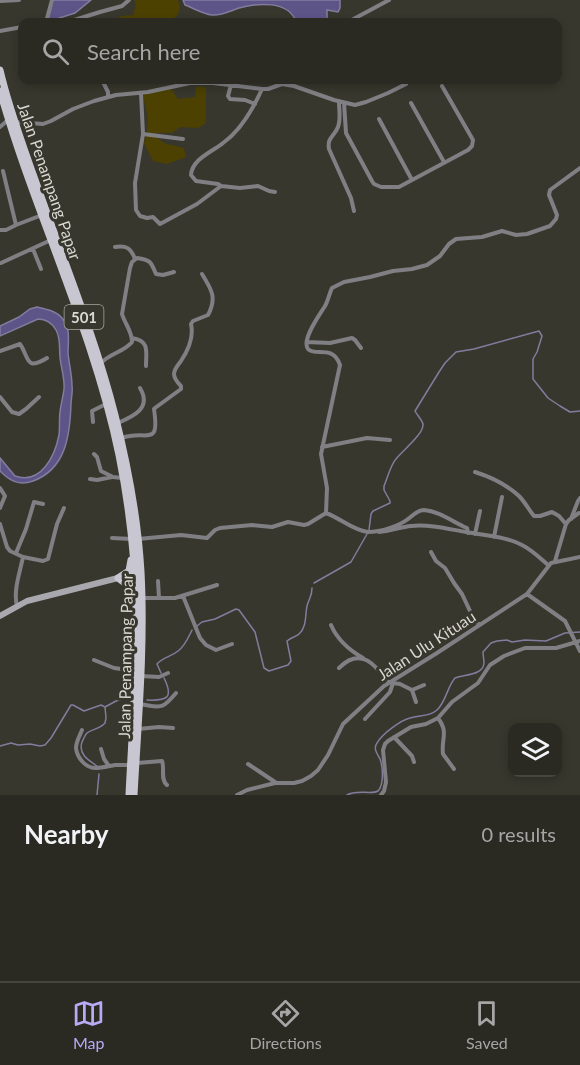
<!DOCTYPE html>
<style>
body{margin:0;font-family:Lato,sans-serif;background:#32312a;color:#f1f3f6}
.controls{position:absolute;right:18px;bottom:18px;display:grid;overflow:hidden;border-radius:12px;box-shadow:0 3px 9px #0003}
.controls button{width:54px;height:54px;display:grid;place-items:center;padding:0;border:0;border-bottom:2px solid #464540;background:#2a2922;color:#f1f3f6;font:30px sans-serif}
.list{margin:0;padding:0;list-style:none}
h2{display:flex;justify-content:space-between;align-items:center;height:78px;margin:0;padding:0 24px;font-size:26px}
h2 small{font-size:20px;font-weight:400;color:#a5a6a5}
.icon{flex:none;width:33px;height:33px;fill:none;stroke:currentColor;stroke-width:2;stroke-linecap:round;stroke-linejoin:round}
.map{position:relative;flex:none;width:580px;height:795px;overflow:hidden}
.search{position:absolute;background:#2a2922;box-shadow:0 3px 9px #0003;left:18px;right:18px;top:18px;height:66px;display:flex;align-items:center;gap:15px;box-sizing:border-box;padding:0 21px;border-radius:12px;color:#a5a6a5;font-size:22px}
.sheet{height:186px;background:#2a2922}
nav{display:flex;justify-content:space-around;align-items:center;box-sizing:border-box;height:84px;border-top:2px solid #464540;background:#2a2922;font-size:16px;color:#a5a6a5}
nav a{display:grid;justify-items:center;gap:3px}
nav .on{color:#b7abf8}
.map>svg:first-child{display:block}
</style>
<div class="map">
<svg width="580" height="795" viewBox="0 0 580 795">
<rect width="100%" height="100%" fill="#38372d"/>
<path fill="#4c4100" d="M 134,0 L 178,0 C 186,23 160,23 144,22 L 143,18 L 137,22 L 115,22 L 115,20 L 121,16 L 133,15 L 136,5 Z
M 196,87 L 206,87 L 206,123 L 198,128 L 180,127 L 172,133 L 156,133 L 156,137 L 164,143 L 184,148 L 186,157 L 167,164 L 153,161 L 144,143 C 147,133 149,124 147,113 C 146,106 143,101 144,93 L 171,89 L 178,99 L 195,97 Z"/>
<path fill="#5d5488" stroke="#827c9e" stroke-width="1.5" d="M 53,0 L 91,0 L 75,13 L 50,21 L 48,20 Z
M 183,0 L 340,0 L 340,8 L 338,12 L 327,10 L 327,22 L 296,22 C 289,0 257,3 239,8 C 230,11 221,16 212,15 C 203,14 193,8 185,5 Z
M 37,307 C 46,309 56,311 62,318 C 71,328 68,341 68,353 C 69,364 72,375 72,386 C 73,392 71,398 71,404 C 70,435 66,469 33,481 C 19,486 10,481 0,471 L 0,458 L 15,476 C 41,485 55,456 59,435 C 60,427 59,419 60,412 C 61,404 63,397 64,389 C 65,379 61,368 60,357 C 59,348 61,339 56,330 C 52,323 46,319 38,319 L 0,336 L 0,326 L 19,317 L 30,309 Z"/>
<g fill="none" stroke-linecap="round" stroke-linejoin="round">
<path stroke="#827c9e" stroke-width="1.5" d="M 369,530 L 371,514 L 373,511 L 390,503 L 390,501 L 384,490 L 384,486 C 387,479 391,464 396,459 C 402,451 424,434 423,424 C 422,420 417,415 415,411 L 439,372 L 445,363 L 456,352 L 474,349 L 539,331 L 542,336 L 537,352 L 533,359 L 533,379 L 548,398 L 560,406 L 570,412 L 580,411
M 314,583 L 351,562 L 367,534
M 197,626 L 202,622 L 215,619 L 236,609 L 239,610 L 255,632 L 264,668 L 269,671 L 288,665 L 291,661 L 287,641 C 291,637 296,637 299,634 C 307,627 305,615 307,606 C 309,598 312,597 312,588
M 161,673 L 157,664 C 163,657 171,657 178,651 C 185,646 188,638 192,630
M 147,700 C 167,701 174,698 164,678
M 105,707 L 116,701 L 126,698
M 0,746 L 11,743 L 18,745 L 30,744 L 40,746 L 45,745 L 51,738 L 71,705 L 73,705 L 84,711 L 101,705 L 105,707 L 106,718 L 105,723 C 100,729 92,729 87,733 C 85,735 83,740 82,742 C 78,754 88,760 97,766
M 97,795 L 99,774
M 347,795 C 357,789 371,795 378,791 C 384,785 383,767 380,759 C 377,753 373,749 377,743 C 382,734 401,720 410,718 C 420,715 429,717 437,710 C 446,702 447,687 455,678 C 464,674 483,676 484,663 C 484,659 483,656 483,652 L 491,643 L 497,641 L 507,640 L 512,642 L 525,640 L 546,641 L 565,633 L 580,632"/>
<path stroke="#807f84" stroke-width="4" d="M 0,1 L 19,0
M 46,22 L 52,0
M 68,22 L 100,12 L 122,6 L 129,0
M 348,22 L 389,0
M 0,31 L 22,27
M 102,80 L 108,92 L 108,97
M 231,85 L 228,96 L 230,99 L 245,100 L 255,104
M 141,93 L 143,134 L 135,183 L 136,210 L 140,216 L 147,218 L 153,217 L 160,224 L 197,204 L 221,186 L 218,184 L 196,181 L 191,175 C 192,159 212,152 223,143 C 241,130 253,109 262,89
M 339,102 C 339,110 341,119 338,127 C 334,137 327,137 329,149 L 351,198 L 354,211
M 344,103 L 346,133 L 372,181 L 374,184 L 381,187 L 399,187 L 468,150 L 472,146 L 473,140 L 442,86
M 411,103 L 444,162
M 379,119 L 412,180
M 16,122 L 43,124 L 51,121 L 73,109 L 94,101 L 116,95 L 148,92 L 190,83 L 213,83 L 262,89 L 268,89 L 282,84 L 294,86 L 334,100 L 355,105 L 366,102 L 388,93 L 406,84 L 403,80
M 0,127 L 8,120
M 143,134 L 183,139
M 3,171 L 16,225 L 42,215
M 221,186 L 240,188 L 258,186 L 269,191 L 275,192
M 0,230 L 6,230 L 16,225
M 115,247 C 126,245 131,248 135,259
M 33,249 L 41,269
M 1,263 L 51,240
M 132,338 C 150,341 146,351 146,366
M 307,342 L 330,343 L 352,338 L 355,340 L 361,348
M 0,351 L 20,344 C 29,356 25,372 47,358
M 101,363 C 110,353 124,352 132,342 C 132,331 125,324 122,314 L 130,268 L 132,262 L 137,258 C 151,260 151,262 156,274 L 163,275 L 174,272
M 0,397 L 12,412 L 19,414 L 26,409 L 39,397
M 93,422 L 92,411 L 106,404
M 118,423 C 134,416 152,408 140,388
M 122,438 C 146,429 160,449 154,409 L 155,408 L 181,389 L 181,386 C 178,383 174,379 174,374 C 174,369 179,364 181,361 C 189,349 194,337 191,324 L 193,321 L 208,315 C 217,298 212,290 202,274
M 322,447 L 367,438 L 390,440
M 94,454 L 97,457 L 101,471 L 113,477 L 122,478
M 475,472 C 491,477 507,485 519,496 C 525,502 529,510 534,516 L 540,516 L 552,512 L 559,516 L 566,524
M 90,479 L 97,480 L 112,477
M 0,488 L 5,496 L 0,508
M 326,513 L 327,488 L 321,454 L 340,365 C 333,344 315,357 308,349 C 301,340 320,314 325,306 C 328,301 329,294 332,288 L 344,282 L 370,277 L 393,271 L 412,269 L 427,265 L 440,256 L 449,244 L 456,239 L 482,237 L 502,231 L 516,235 L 527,234 L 550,226 L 556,219 L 557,215 L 549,195 L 550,190 L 580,168
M 571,519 L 578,501 L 580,498
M 0,524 L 7,547 L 10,551 L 23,557 C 20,572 13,591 17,606
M 379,532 C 390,531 401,527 411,526 C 432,524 452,530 472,533 C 489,536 507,537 522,545 C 532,550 540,558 548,565
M 475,534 L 480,511
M 494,537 L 502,497
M 112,538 L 132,539
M 138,539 L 181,535 L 207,538 L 215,530 L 220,528 L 252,525 L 272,527 L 288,522 L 304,525 L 308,524 L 326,513 C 340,518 354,531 368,532 C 381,532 399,526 408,519 C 414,515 417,510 424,510 C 439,511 453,522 467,528 L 468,533
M 431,552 L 436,561 L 445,568 L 454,583 L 462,594 L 470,611 L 479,625
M 16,553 L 26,529 L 34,502 L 43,504
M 23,557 L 43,561 L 48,559 L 57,524 L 64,508
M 555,561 L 566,524 L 569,520 L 579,513
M 158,581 L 159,598
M 527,594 L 565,621 L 580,651
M 183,596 L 200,638 L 206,645 L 216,650 L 232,644
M 142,598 L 175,598 L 217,585
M 331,625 C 337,639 349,650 363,658
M 94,660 L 114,668 L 135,671
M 339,668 C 360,647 374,663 388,682
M 141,676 L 159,677 L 168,673
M 393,683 L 400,684 L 412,690 L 416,702
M 412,690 L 424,685
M 139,704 C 161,707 161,711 176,693
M 438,718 C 449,733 441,738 443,754 L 454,769
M 365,719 L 390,692 L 393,683
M 138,729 L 159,727 L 173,728
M 82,730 C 80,735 76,742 76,748 C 77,758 86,768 95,768 C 102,768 109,766 115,765 C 120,765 125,765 130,765
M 394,737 L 412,756 L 414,762
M 101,749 L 104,759 L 109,766
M 137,763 L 162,761 C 165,768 160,780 167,785
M 248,764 L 275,782
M 237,795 L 247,790 L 275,783 L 294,783 L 302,781 L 311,776 L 318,770 L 328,755 L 343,724 L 384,686 L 437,653 L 527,594 L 551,563 L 580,557
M 381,795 L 384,791 L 386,782 L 383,750 L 385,744 L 388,741 L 411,727 L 426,724 L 438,718 L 452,702 L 478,683 L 490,665 L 504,656 L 525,648 L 556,648 L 580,641"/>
<path stroke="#a9a8af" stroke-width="6" d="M 0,616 L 27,601 L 118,578 L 137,577"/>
<path stroke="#c8c7d1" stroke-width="7" d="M 0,70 C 8,105 21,140 33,174 C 61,254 94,333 115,415 C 128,466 138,520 141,572 C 145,646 138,721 134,795
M 0,91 C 35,214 93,329 119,455 C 129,505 135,557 136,608 C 137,670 132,733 129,795
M 131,560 L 129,571 L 118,578 L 126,584 L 134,596"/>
</g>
<g text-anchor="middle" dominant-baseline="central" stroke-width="6" stroke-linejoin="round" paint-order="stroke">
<rect fill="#38372d" stroke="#a9a8a0" stroke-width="1.5" x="64.5" y="305" width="39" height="24" rx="4.5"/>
<g font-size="15" font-weight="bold" fill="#d9d8d2">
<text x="84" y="317">501</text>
</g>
<g font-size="16" fill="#d9d8d2" stroke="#38372d">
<text transform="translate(50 181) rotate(71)">Jalan Penampang Papar</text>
<text transform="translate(426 645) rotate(-33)">Jalan Ulu Kituau</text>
<text transform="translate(125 656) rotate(-89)">Jalan Penampang Papar</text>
</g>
</g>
</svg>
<div class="controls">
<button><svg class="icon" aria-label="layers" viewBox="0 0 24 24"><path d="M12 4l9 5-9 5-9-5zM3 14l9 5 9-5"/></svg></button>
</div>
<div class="search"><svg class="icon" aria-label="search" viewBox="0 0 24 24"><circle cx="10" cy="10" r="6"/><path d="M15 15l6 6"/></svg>Search here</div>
</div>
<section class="sheet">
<h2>Nearby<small>0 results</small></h2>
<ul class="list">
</ul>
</section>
<nav>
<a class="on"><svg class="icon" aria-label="map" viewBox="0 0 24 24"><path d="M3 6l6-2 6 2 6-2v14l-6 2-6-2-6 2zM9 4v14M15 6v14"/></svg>Map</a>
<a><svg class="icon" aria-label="directions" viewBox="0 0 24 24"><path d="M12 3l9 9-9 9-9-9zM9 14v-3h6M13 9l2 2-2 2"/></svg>Directions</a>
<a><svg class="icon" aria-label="saved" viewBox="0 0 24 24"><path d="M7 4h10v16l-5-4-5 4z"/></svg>Saved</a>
</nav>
